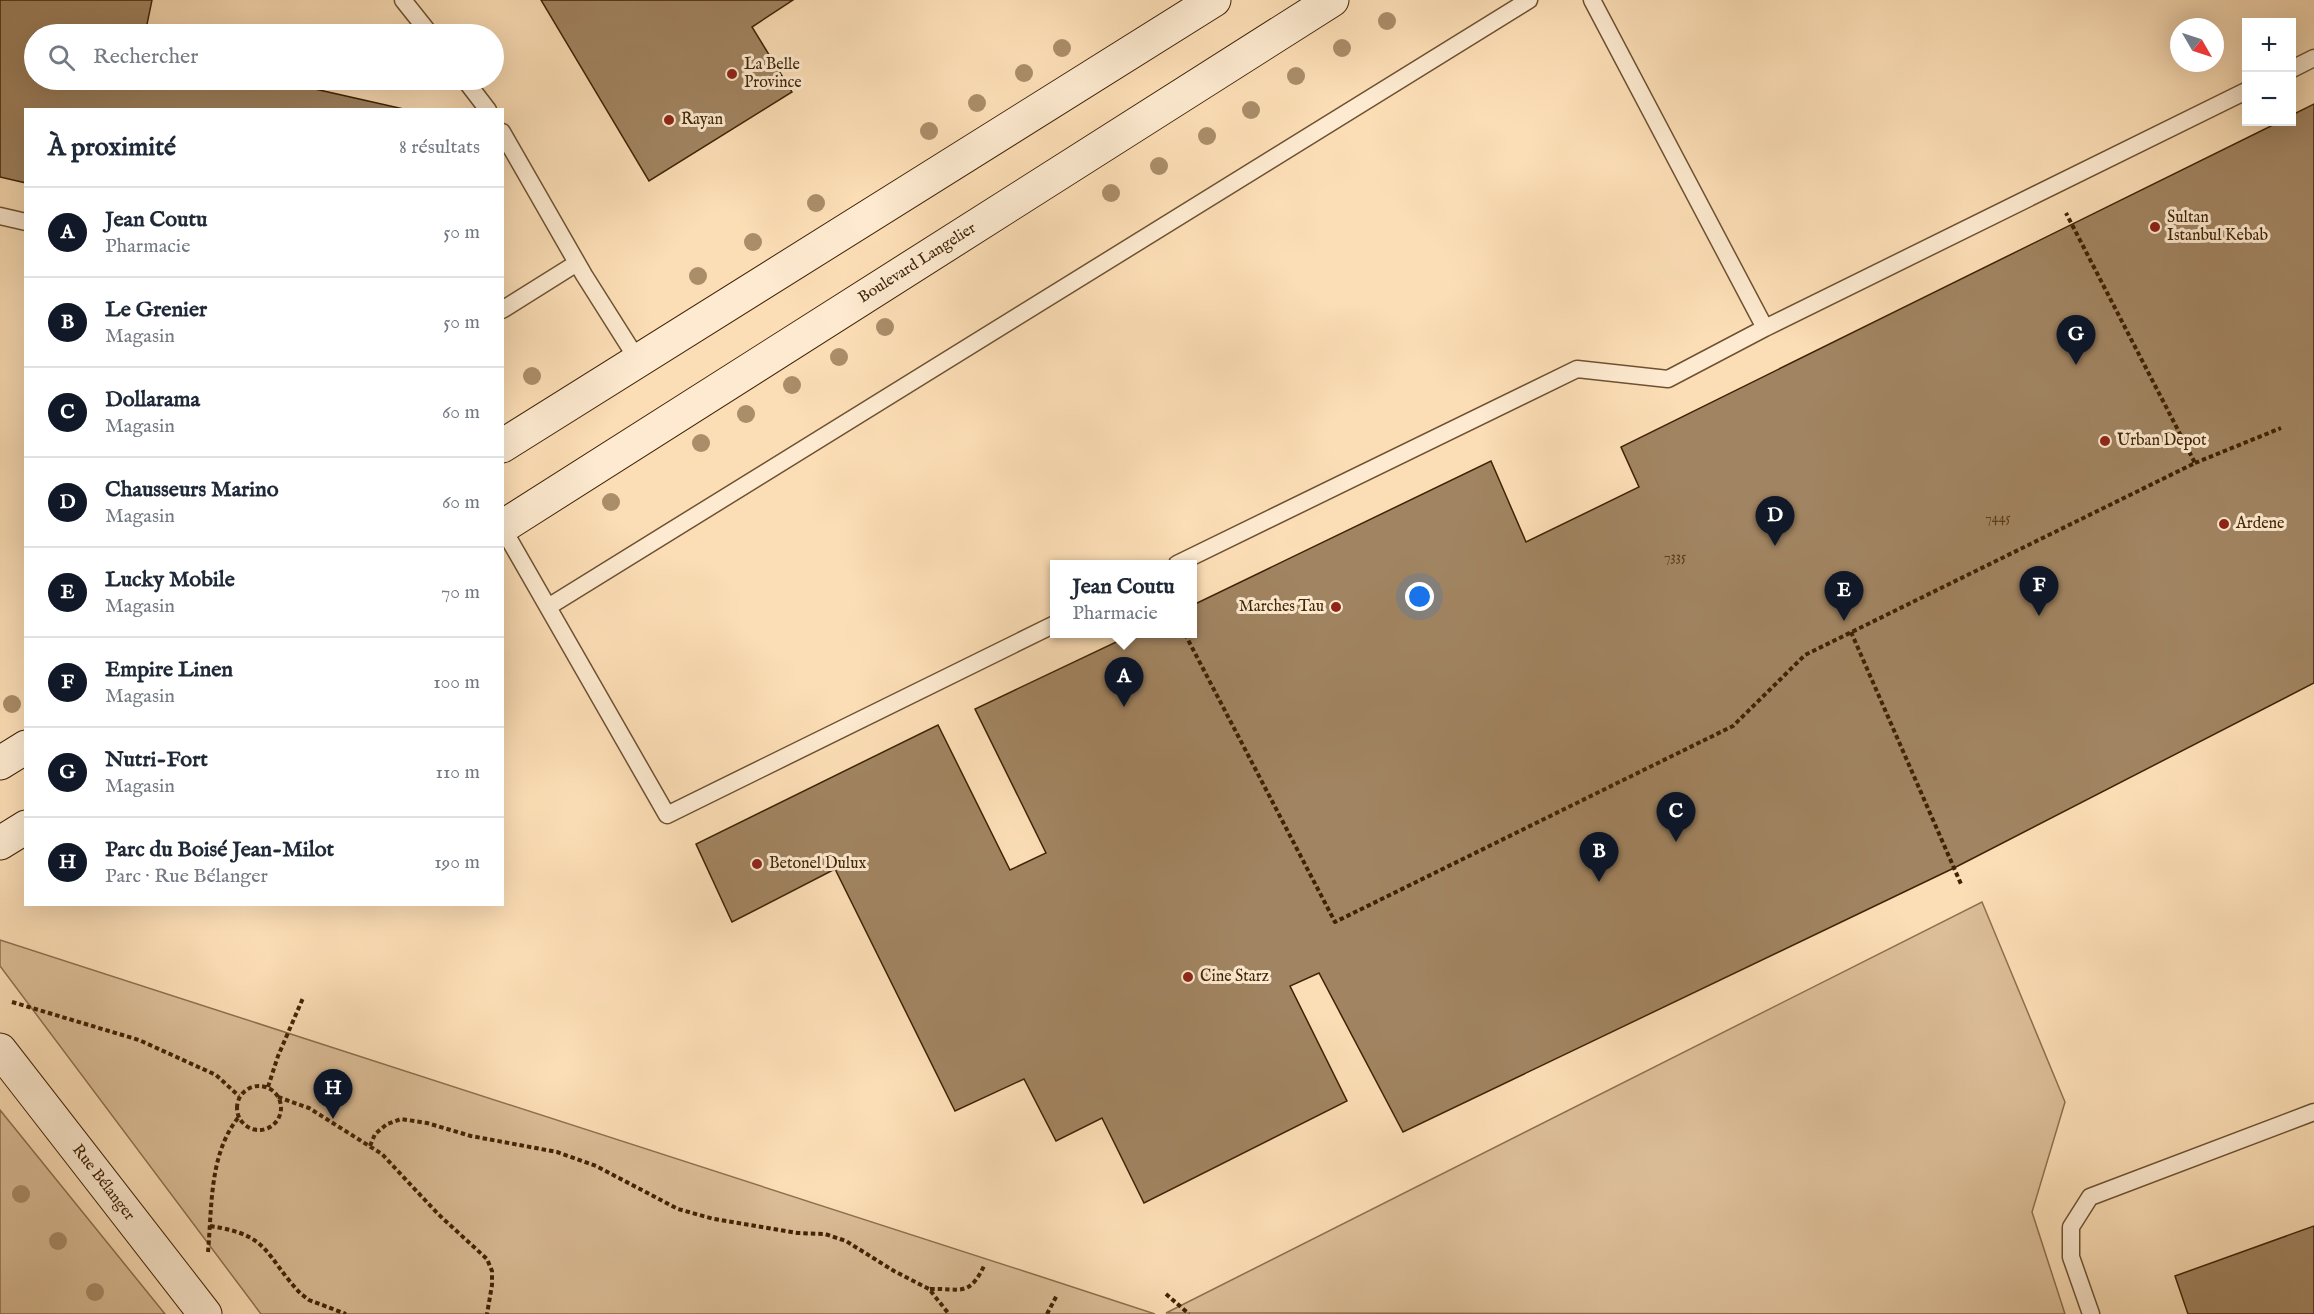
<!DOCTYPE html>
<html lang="fr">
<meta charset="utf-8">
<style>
body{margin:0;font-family:"IM FELL English",serif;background:#f2f2f3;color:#1f2937}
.controls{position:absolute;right:18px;top:18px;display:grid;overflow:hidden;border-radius:0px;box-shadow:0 6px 24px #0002}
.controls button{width:54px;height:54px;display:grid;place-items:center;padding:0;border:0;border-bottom:2px solid #e0e1e3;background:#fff;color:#1f2937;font:30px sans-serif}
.compass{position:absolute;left:2170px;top:18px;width:54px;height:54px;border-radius:50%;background:#fff;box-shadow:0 6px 24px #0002;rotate:129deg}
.you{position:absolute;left:1420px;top:597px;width:21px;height:21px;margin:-15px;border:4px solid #fff;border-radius:50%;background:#1a73e8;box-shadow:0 0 0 9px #1a73e833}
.badge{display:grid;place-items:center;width:39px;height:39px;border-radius:50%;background:#111827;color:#fff;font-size:20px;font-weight:700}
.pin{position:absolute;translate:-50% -50px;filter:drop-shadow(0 2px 3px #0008)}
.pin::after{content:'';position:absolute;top:32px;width:21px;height:18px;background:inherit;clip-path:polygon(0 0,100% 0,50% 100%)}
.popup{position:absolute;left:1050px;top:560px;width:147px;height:78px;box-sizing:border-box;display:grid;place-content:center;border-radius:0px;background:#fff;filter:drop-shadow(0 2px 4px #0005);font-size:20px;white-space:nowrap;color:#747a83}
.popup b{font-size:22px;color:#1f2937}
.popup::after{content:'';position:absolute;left:50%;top:100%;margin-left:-12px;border:12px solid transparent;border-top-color:#fff}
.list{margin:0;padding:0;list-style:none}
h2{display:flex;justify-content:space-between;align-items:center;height:78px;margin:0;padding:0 24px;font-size:26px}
h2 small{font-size:20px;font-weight:400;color:#747a83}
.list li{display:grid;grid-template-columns:39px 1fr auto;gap:18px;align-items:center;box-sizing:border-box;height:90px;padding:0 24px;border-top:2px solid #e0e1e3}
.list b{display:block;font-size:22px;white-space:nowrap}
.list p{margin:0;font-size:20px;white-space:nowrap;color:#747a83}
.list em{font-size:20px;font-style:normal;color:#747a83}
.icon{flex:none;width:33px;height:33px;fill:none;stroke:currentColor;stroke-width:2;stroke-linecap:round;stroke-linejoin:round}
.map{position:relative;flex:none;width:2314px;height:1314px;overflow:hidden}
.search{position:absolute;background:#fff;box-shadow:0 6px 24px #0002;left:24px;top:24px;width:480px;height:66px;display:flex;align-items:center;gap:15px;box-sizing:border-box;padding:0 21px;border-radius:33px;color:#747a83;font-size:22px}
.panel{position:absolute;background:#fff;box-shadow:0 6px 24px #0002;left:24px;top:108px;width:480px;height:798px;border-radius:0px}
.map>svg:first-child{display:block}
</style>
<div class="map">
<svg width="2314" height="1314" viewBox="0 0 2314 1314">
<rect width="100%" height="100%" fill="#fcdeb6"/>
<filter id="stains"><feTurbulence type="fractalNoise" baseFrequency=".00333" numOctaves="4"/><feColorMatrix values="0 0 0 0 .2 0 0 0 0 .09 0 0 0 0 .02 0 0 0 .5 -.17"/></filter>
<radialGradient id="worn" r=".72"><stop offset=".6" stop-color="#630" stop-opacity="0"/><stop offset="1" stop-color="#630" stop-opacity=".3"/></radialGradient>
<path fill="#dcbe98" stroke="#8e704e" stroke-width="1.5" d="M 1982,902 L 2065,1102 L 2032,1212 L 2065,1314 L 1166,1313 Z
M 0,940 L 1039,1276 L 1155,1314 L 261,1314 L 0,966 Z
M 0,1110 L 165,1314 L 0,1314 Z"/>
<path fill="#a18461" stroke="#3f2305" stroke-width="1.5" d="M 0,0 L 152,0 L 145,34 L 34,34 L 34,80 L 275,80 L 408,110 L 26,110 L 26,183 L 0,177 Z
M 541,0 L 793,0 L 752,27 L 792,92 L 649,181 Z
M 2314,104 L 2314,683 L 1954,868 L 1403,1132 L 1319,973 L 1290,986 L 1347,1101 L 1144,1203 L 1102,1118 L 1056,1141 L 1024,1079 L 955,1111 L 835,869 L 732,922 L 696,844 L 938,725 L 1010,870 L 1046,853 L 975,709 L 1133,634 L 1193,634 L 1193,605 L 1491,461 L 1526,542 L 1639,487 L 1621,447 L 2279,122 L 2292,122 L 2292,115 Z
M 2314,1226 L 2314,1314 L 2188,1314 L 2175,1276 Z"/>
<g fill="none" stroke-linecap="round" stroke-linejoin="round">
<defs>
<path id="lane" d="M 403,0 L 430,34
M 1592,0 L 1765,328
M 2292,69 L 2314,58
M 465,80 L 488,110
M 502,132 L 584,275 L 639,362
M 0,216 L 26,222
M 502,310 L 577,263
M 502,527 L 667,815 L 1055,624
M 1177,564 L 1577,369 L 1668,379 L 1765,328 L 2246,91
M 548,607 L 1529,0
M 2091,1314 L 2071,1257 L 2071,1227 L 2090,1197 L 2314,1112"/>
<g id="secondary">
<path d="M 502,446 L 1214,0"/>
<path id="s1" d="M 502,527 L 1332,0"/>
<path d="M 0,763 L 26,747"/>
<path d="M 0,843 L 26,827"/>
<path id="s2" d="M 0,1050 L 205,1314"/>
</g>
</defs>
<use href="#lane" stroke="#6e5231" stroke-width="19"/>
<use href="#secondary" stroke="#3f2305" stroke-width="35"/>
<path stroke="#3f2305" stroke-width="4" stroke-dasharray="4.5 3" stroke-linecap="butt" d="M 2195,463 L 2281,428
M 1851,632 L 1961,884
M 1185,634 L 1335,922 L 1733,726 L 1805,655 L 2195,463 L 2066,213
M 12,1002 L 139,1040 L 216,1075 L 239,1096
M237 1108a22 22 0 1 1 44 0a22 22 0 1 1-44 0Z
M 268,1087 L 278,1056 L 303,998
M 278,1097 L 309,1108 L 382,1154 L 438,1214 L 487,1259 L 492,1271 L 492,1285 L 487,1314
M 370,1146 L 375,1134 L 387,1124 L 401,1119 L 427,1123 L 471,1136 L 557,1152 L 596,1166 L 678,1209 L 714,1219 L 797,1233 L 825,1234 L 846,1241 L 894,1271 L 929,1289 L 949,1314
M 210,1226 C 271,1235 264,1255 301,1294 L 309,1300 L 346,1314
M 208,1252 C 212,1208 209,1154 238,1118
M 930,1289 C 961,1288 969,1298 985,1264
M 1166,1294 L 1189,1314
M 1047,1314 L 1057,1295"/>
<use href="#lane" stroke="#fdead0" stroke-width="16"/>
<use href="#secondary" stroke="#fdead0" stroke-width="33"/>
</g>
<g fill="#aa8d69">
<circle cx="1387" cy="21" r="9"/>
<circle cx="1062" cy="48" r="9"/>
<circle cx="1342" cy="48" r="9"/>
<circle cx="1024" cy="73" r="9"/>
<circle cx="1296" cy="76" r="9"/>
<circle cx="977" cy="103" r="9"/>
<circle cx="1251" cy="110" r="9"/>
<circle cx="929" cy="131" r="9"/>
<circle cx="1207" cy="136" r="9"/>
<circle cx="1159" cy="166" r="9"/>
<circle cx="1111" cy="193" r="9"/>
<circle cx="816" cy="203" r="9"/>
<circle cx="753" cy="242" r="9"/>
<circle cx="698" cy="276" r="9"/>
<circle cx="885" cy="327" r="9"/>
<circle cx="839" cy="357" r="9"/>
<circle cx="532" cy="376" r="9"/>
<circle cx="792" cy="385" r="9"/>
<circle cx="746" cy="414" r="9"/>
<circle cx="701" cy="443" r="9"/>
<circle cx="611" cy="502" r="9"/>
<circle cx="12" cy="704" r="9"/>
<circle cx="21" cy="1194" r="9"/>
<circle cx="58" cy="1241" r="9"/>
<circle cx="95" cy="1292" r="9"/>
</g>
<g fill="#8f2418" stroke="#fdead0" stroke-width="2">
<circle cx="732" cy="74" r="6"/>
<circle cx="669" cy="120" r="6"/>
<circle cx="2155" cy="227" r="6"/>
<circle cx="2105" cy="441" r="6"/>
<circle cx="2224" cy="524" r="6"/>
<circle cx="1336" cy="607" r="6"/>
<circle cx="757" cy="864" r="6"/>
<circle cx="1188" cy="977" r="6"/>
</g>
<g text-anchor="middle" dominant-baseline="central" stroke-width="6" stroke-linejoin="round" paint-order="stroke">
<g font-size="14" fill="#583b1c">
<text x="1998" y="518">7445</text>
<text x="1675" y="557">7335</text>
</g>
<g font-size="16" fill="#3f2305" stroke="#fdead0" text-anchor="start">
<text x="744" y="65">La Belle<tspan x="744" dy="18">Province</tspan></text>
<text x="681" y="120">Rayan</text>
<text x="2167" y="218">Sultan<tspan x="2167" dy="18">Istanbul Kebab</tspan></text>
<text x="2117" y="441">Urban Depot</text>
<text x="2236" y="524">Ardene</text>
<text x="1324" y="607" text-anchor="end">Marches Tau</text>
<text x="769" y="864">Betonel Dulux</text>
<text x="1200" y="977">Cine Starz</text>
</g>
<g font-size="16" fill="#3f2305" stroke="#fdead0">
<text stroke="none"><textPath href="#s1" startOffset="492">Boulevard Langelier</textPath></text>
<text stroke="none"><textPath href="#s2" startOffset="168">Rue Bélanger</textPath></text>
</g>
</g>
<rect width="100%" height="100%" filter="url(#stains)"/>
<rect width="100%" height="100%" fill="url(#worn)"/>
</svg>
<div class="controls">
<button>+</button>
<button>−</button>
</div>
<svg class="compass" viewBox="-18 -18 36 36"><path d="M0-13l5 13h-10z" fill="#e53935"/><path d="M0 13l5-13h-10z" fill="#747a83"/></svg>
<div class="you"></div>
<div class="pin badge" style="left:1124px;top:707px">A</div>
<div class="popup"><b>Jean Coutu</b>Pharmacie</div>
<div class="pin badge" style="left:1599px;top:882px">B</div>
<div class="pin badge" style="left:1676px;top:842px">C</div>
<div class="pin badge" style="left:1775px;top:546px">D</div>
<div class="pin badge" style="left:1844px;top:621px">E</div>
<div class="pin badge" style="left:2039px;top:616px">F</div>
<div class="pin badge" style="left:2076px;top:365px">G</div>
<div class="pin badge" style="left:333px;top:1119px">H</div>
<div class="search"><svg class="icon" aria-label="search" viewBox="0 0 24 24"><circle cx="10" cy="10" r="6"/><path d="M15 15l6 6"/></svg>Rechercher</div>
<section class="panel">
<h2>À proximité<small>8 résultats</small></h2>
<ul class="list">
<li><span class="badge">A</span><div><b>Jean Coutu</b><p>Pharmacie</p></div><em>50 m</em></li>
<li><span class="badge">B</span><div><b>Le Grenier</b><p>Magasin</p></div><em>50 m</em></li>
<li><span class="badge">C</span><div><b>Dollarama</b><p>Magasin</p></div><em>60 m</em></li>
<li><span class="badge">D</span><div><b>Chausseurs Marino</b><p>Magasin</p></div><em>60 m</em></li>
<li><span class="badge">E</span><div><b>Lucky Mobile</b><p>Magasin</p></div><em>70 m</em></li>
<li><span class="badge">F</span><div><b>Empire Linen</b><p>Magasin</p></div><em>100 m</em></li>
<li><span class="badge">G</span><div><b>Nutri-Fort</b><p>Magasin</p></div><em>110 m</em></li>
<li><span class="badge">H</span><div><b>Parc du Boisé Jean-Milot</b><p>Parc · Rue Bélanger</p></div><em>190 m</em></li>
</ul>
</section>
</div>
